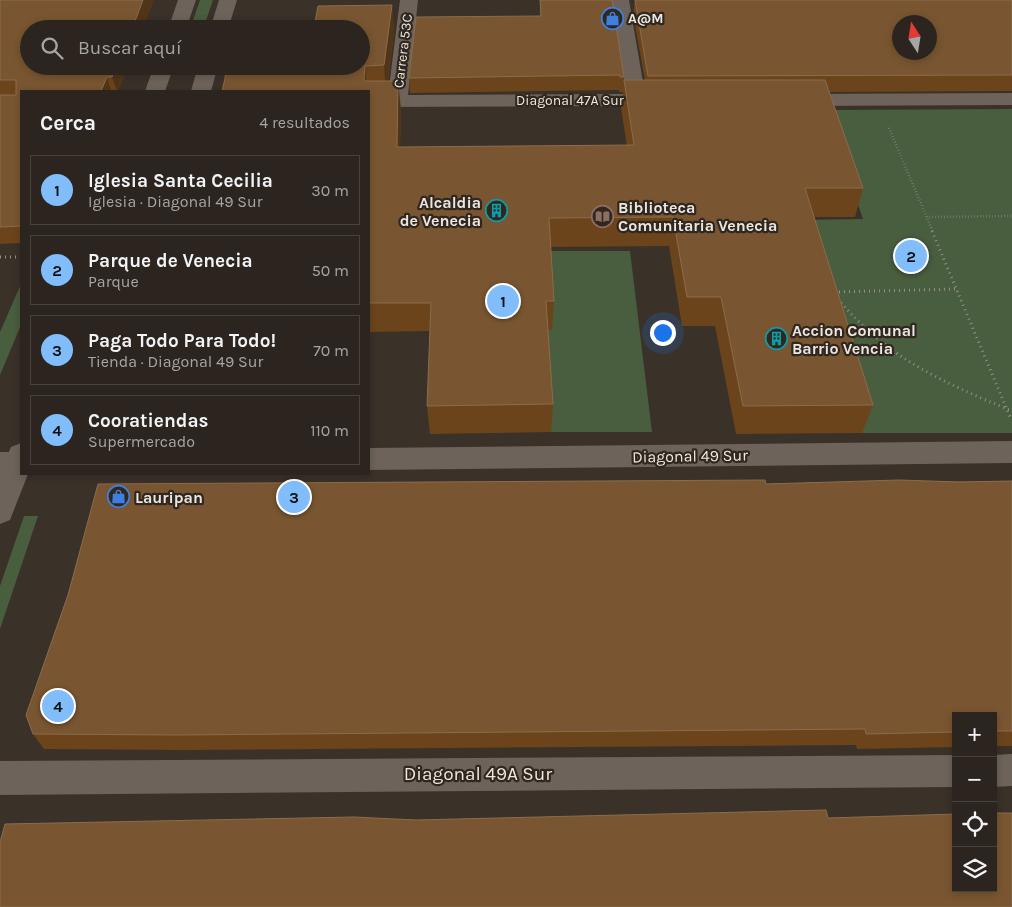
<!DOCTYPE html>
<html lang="es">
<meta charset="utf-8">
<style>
body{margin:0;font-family:Karla,sans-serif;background:#38312c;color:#f1f3f6}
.controls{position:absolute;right:15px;bottom:15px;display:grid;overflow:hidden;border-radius:0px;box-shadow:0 2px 8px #0003}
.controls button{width:45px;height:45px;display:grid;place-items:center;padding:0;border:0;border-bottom:1px solid #48423d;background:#2c251f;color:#f1f3f6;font:25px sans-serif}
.compass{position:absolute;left:892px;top:15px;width:45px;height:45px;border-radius:50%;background:#2c251f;box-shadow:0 2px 8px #0003;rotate:348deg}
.you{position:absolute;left:662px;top:332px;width:18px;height:18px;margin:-12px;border:4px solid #fff;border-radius:50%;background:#1a73e8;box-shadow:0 0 0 8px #1a73e833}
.badge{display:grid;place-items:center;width:32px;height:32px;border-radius:50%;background:#81bdfa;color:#111;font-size:16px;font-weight:700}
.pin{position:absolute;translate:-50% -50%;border:2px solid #fff;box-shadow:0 1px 5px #0006}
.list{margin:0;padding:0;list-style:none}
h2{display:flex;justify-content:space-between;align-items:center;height:65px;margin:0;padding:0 20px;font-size:21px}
h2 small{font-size:16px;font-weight:400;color:#a6a5a4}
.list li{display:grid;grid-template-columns:32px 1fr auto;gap:15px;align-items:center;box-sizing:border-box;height:70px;margin:0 10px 10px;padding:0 10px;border:1px solid #48423d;border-radius:0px}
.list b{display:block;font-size:19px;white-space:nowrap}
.list p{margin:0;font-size:16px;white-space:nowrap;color:#a6a5a4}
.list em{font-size:16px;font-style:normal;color:#a6a5a4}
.icon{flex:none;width:28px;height:28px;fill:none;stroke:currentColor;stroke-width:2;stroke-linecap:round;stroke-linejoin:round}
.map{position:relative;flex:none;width:1012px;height:907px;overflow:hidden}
.search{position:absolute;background:#2c251f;box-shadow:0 2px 8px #0003;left:20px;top:20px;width:350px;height:55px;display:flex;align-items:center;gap:12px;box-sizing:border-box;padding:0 18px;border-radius:28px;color:#a6a5a4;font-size:19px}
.panel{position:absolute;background:#2c251f;box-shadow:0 2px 8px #0003;left:20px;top:90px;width:350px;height:385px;border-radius:0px}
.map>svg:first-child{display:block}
</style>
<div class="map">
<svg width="1012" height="907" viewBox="0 0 1012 907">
<rect width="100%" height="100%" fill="#3a3129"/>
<path fill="#495d3f" d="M 200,0 L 213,0 L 203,29 L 190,29 Z
M 1012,109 L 1012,433 L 862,433 L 799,220 L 863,219 L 825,110 Z
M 548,251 L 630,251 L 652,432 L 551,432 L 545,330 L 552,329 Z
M 21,284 L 21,325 L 0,375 L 0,332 Z
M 24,516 L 38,516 L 0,629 L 0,586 Z"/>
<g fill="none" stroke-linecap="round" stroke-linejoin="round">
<path stroke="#958e87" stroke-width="2.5" stroke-dasharray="0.5 2.5" stroke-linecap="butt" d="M 889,128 L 933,232
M 926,217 L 1012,216"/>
<path stroke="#958e87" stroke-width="3" stroke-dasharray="1 4" stroke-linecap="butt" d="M 932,231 L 1011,419
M 0,257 L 21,257
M 834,292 L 956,289
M 838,299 C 887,358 942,382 1012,411"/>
<path fill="#6d635a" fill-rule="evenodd" d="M 400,0 L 418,0 L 408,95 L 625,94 L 611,0 L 629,0 L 645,94 L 667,96 L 670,100 L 667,104 L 660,106 L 369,107 L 369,95 L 388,95 Z
M 1012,93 L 1012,105 L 795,106 L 788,104 L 785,100 L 788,96 L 795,94 Z
M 1012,441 L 1012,463 L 369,470 L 369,448 Z
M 0,452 L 21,452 L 21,474 L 0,474 Z
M 1012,754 L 1012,786 L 993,787 L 993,755 Z
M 956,755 L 956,787 L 0,795 L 0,761 Z"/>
<path fill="#6d635a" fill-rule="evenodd" d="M 178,0 L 196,0 L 186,29 L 168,29 Z
M 219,0 L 237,0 L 228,29 L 210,29 Z
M 154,66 L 174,66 L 165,91 L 145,91 Z
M 198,66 L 218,66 L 211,91 L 191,91 Z
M 21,443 L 21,474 L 28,474 L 10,520 L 0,524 L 0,473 L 11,447 Z"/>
</g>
<path fill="#6b441c" d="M 0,0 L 128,66 L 118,91 L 21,91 L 21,243 L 0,244 Z
M 540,0 L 624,77 L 624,80 L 645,80 L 633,14 L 635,0 L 1012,0 L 1012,91 L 829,92 L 863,188 L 855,217 L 814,217 L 873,405 L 862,433 L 736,434 L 715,326 L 682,326 L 669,246 L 550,247 L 554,301 L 552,330 L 548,330 L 553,404 L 551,432 L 430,434 L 427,406 L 430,331 L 369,332 L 369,91 L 225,80 L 222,66 L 315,22 L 392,5 L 394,32 L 388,81 L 401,109 L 400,147 L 627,146 L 621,108 L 623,92 L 619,92 L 619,90 L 410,93 L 409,78 L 540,16 Z
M 1012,481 L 1012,746 L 993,746 L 993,716 L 956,716 L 956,747 L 857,749 L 856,745 L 186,750 L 44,749 L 33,734 L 766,484 Z"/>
<path fill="#513518" d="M 143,0 L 154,0 L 143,29 L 132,29 Z
M 392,5 L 394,32 L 386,93 L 384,65 Z
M 116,66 L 128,66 L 118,91 L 117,91 L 112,77 Z
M 365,66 L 367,91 L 364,79 Z
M 107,77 L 111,91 L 101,91 Z
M 398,81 L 401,109 L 399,175 L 397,147 Z"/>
<path fill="#795631" stroke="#8b6c4d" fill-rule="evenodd" d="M 0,0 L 143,0 L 132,29 L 29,29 L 29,66 L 116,66 L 112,77 L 107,77 L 101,91 L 21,91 L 21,226 L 0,227 L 0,95 L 16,95 L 16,80 L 0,80 Z
M 540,0 L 612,0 L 624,77 L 620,77 L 620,75 L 409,78 L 416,17 L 541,16 Z
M 635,0 L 1012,0 L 1012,75 L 648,76 ZM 900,22 L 930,22 L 930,52 L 900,52 Z
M 392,5 L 384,65 L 365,66 L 364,79 L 366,81 L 398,81 L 397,147 L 634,145 L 624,80 L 825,80 L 863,188 L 805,188 L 873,405 L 743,406 L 721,297 L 687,297 L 673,217 L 549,218 L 554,301 L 546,301 L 553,404 L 427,406 L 431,303 L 369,303 L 369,91 L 222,91 L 228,66 L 222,66 L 361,66 L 361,29 L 232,29 L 233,24 L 315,22 L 318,6 Z
M 765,480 L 766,484 L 899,480 L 959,482 L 1012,481 L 1012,731 L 993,731 L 993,716 L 956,716 L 956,732 L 866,734 L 865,729 L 178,735 L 33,734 L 26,715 L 68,595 L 98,484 Z
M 826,810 L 828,818 L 956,814 L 956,888 L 993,888 L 993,813 L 1012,813 L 1012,907 L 0,907 L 0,842 L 5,824 L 354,817 L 416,820 Z"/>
<defs>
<symbol id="shop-ring" viewBox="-11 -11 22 22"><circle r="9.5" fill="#30271f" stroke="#3f7fe0" stroke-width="1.5"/><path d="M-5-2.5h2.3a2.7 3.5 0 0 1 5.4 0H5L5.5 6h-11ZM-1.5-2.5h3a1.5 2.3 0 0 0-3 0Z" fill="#3f7fe0"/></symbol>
<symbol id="building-ring" viewBox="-11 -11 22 22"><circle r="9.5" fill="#30271f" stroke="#0f9aa8" stroke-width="1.5"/><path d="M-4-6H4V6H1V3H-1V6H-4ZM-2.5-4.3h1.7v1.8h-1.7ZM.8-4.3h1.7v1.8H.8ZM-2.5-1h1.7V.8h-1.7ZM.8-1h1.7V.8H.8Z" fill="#0f9aa8"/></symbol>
<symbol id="library-ring" viewBox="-11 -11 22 22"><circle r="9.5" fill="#30271f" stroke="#8d6e63" stroke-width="1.5"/><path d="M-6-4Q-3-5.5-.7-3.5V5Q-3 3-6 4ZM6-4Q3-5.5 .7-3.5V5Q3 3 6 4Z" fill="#8d6e63"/></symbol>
</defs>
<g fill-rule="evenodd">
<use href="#shop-ring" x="600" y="6" width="25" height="25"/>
<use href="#building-ring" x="484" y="198" width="25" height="25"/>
<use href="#library-ring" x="590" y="204" width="25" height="25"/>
<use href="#building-ring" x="764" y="326" width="25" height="25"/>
<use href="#shop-ring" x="106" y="484" width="25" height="25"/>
</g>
<g text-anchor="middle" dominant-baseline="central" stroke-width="4.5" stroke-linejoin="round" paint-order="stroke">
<g font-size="14" font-weight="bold" fill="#ece6e1" stroke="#30271f" text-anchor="start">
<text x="628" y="18">A@M</text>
</g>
<g font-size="14" fill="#ece6e1" stroke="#30271f">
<text transform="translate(403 51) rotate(-83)">Carrera 53C</text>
<text x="570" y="100">Diagonal 47A Sur</text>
</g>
<g font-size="16" font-weight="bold" fill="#ece6e1" stroke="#30271f" text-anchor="start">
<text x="481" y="202" text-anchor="end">Alcaldia<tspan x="481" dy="18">de Venecia</tspan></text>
<text x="618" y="207">Biblioteca<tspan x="618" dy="18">Comunitaria Venecia</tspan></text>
<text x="792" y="330">Accion Comunal<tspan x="792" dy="18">Barrio Vencia</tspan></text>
<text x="135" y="497">Lauripan</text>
</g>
<g font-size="16" fill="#ece6e1" stroke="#30271f">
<text transform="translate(690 456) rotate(-1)">Diagonal 49 Sur</text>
</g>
<g font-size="19" fill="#ece6e1" stroke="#30271f">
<text x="478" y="774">Diagonal 49A Sur</text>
</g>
</g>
</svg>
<div class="controls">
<button>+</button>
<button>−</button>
<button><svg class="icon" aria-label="locate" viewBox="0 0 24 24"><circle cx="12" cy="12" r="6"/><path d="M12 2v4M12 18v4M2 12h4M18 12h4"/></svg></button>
<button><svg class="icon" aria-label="layers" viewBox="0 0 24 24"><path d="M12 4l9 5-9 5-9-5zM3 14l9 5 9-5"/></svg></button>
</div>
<svg class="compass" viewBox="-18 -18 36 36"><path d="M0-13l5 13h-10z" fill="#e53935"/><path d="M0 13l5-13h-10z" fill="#a6a5a4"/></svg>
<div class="you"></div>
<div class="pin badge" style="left:503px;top:301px">1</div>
<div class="pin badge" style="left:911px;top:256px">2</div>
<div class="pin badge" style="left:294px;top:497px">3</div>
<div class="pin badge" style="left:58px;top:706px">4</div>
<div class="search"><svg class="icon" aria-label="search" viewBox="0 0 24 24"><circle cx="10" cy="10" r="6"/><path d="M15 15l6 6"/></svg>Buscar aquí</div>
<section class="panel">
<h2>Cerca<small>4 resultados</small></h2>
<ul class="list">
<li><span class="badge">1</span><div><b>Iglesia Santa Cecilia</b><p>Iglesia · Diagonal 49 Sur</p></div><em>30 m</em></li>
<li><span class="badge">2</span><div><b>Parque de Venecia</b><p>Parque</p></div><em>50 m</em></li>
<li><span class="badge">3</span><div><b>Paga Todo Para Todo!</b><p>Tienda · Diagonal 49 Sur</p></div><em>70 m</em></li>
<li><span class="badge">4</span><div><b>Cooratiendas</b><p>Supermercado</p></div><em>110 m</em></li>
</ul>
</section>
</div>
